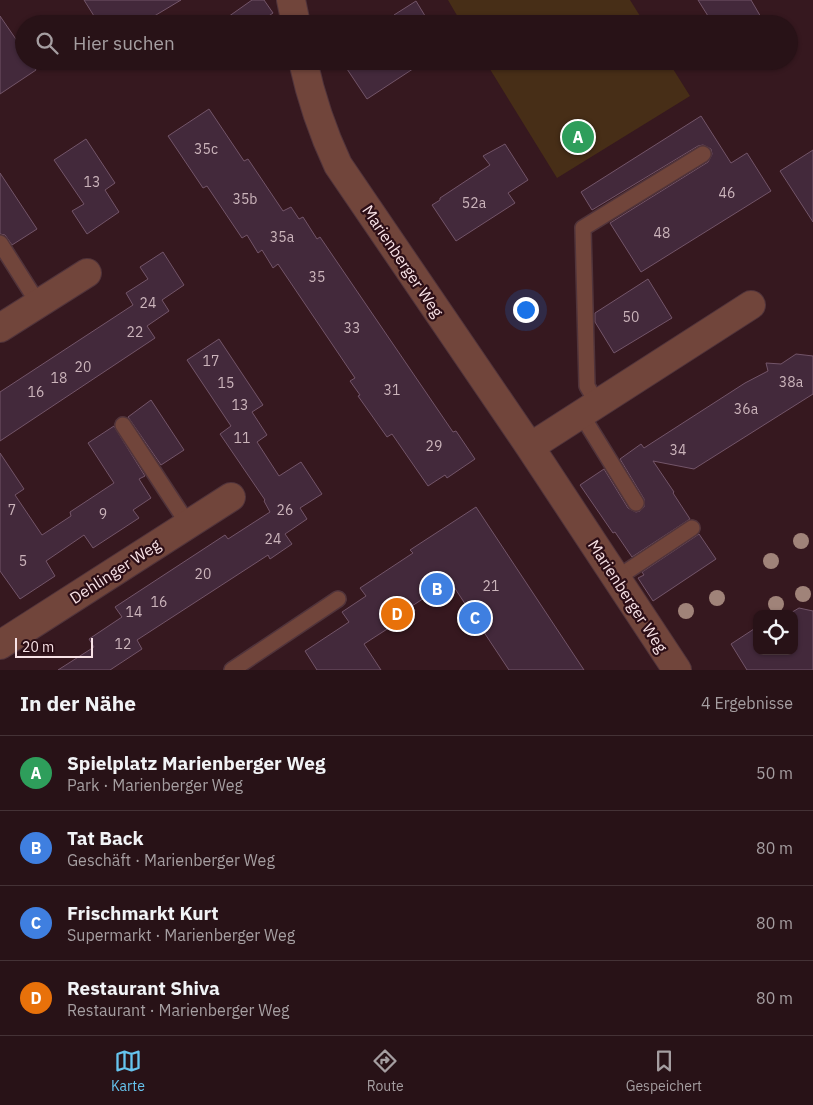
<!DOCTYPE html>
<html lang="de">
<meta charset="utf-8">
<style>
body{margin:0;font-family:"IBM Plex Sans",sans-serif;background:#301b20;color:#f1f3f6}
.controls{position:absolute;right:15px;bottom:15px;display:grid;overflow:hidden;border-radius:10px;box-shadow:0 1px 4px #0004}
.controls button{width:45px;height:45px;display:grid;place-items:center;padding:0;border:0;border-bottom:1px solid #443236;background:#281217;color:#f1f3f6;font:25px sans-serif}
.scale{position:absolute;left:15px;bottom:12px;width:78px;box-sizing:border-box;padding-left:5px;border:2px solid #f8e2e6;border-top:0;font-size:14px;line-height:18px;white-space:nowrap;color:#f8e2e6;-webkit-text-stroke:4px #2c0e16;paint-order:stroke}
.you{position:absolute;left:525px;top:309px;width:18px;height:18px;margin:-12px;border:4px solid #fff;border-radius:50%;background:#1a73e8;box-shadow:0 0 0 8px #1a73e833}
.badge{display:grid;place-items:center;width:32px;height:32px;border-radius:50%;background:#66c4ef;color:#fff;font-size:16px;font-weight:700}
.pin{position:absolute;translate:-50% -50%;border:2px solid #fff;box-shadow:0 1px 5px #0006}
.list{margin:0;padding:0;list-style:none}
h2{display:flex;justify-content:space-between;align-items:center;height:65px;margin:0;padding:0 20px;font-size:21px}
h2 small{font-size:16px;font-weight:400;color:#a59ea1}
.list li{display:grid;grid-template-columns:32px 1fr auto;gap:15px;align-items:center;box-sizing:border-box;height:75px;padding:0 20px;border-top:1px solid #443236}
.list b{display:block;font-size:19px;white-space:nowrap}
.list p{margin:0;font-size:16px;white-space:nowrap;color:#a59ea1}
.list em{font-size:16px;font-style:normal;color:#a59ea1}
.icon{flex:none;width:28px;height:28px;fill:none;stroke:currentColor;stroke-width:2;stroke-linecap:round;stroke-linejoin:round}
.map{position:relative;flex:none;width:813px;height:670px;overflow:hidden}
.search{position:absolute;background:#281217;box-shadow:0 1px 4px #0004;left:15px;right:15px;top:15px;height:55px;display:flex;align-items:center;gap:12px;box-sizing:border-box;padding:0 18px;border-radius:28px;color:#a59ea1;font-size:19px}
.sheet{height:365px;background:#281217}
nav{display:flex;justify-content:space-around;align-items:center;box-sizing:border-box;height:70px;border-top:1px solid #443236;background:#281217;font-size:14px;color:#a59ea1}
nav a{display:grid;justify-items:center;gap:2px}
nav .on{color:#66c4ef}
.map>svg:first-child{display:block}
</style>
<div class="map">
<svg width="813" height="670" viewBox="0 0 813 670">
<rect width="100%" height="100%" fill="#36181f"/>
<path fill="#472e17" d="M 448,0 L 630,0 L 645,24 L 462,24 Z
M 485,61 L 668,61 L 690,96 L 557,178 Z"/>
<path fill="#43293b" stroke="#735569" d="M 84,0 L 181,0 L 141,24 L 99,24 Z
M 252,0 L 264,0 L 273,13 L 257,24 L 218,24 Z
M 698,0 L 751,0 L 765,24 L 713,24 Z
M 416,1 L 430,24 L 400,24 L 401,23 L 394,15 Z
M 0,16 L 24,51 L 24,61 L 31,61 L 36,70 L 0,94 Z
M 346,61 L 425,61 L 367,99 L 343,63 Z
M 209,109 L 244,161 L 248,159 L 283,211 L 291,207 L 299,219 L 303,217 L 317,239 L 320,237 L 453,432 L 456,431 L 475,459 L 447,478 L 445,475 L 428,486 L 392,434 L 387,437 L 358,396 L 360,395 L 350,381 L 355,378 L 278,264 L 273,268 L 262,250 L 258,253 L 247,235 L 242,238 L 207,186 L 203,188 L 168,136 Z
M 701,116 L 731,163 L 747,153 L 771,191 L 641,272 L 610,223 L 708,162 L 712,154 L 711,149 L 703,145 L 698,146 L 592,210 L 581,192 Z
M 86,139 L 115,183 L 105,190 L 119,212 L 87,234 L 72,211 L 84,204 L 54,160 Z
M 505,144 L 528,180 L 508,193 L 515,203 L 456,241 L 432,205 L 440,200 L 440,198 L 490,165 L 483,156 Z
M 813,150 L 813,222 L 780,171 Z
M 0,173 L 37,229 L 12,245 L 5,235 L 0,234 Z
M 163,252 L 184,285 L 162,300 L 169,311 L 147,326 L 155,338 L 0,441 L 0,392 L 133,305 L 126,293 L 148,279 L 140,267 Z
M 648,279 L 672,318 L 614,353 L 595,322 L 595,313 Z
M 219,339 L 263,405 L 252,412 L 267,435 L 257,442 L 279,476 L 301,462 L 322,494 L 300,508 L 307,519 L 285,534 L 292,544 L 270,559 L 268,555 L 137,640 L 142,649 L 110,670 L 58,670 L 94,647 L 89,639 L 122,617 L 115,607 L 225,535 L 228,539 L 270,512 L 264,501 L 265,500 L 220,434 L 231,426 L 187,360 Z
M 796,354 L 813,356 L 813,394 L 694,469 L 653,461 L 674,492 L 673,493 L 690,519 L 632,557 L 615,532 L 613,533 L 580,485 L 604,469 L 628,508 L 636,512 L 640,511 L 644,507 L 644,499 L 620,459 L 641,444 L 644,448 L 745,383 L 768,371 L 766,363 L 781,364 Z
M 151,400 L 184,450 L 161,465 L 128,417 Z
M 114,426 L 145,476 L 139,479 L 151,498 L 133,510 L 139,518 L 93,548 L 84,535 L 46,561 L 55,576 L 20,599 L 0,571 L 0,453 L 24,489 L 15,495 L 42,535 L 71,516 L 70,512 L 114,483 L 88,443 Z
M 476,507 L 584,670 L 509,670 L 450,581 L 412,606 L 415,611 L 364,644 L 381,670 L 317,670 L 305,651 L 349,622 L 342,612 L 366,596 L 360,588 L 413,553 L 410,550 Z
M 699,534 L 716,559 L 653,601 L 638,578 L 644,575 L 642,572 Z
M 799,608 L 813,611 L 813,670 L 747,670 L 731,644 L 757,627 L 757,651 L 794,651 L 794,614 L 789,614 Z"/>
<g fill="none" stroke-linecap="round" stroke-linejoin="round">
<defs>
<path id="lane" d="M 0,243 L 38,303
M 597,403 L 587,386 L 583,228 L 703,154
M 581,414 L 636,503
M 123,425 L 188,524
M 617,578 L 692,528
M 232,670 L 338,599"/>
<path id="street" d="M 291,0 L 296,24
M 303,61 C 311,98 322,131 338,165 L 530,447 L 677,670
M 0,328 L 87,273
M 530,447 L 751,305
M 0,645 L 231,497"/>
</defs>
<use href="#lane" stroke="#51343b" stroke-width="18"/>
<use href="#street" stroke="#51343b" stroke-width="30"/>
<use href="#lane" stroke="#71453b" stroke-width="15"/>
<use href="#street" stroke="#71453b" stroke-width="28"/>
</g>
<g fill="#a08379">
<circle cx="801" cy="541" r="8"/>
<circle cx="771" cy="561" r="8"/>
<circle cx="803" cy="594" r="8"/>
<circle cx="717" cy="598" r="8"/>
<circle cx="776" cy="604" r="8"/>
<circle cx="686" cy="611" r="8"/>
</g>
<g text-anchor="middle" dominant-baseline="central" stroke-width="4.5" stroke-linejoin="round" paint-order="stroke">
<g font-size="14" fill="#cbb4bb">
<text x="206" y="149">35c</text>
<text x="92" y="182">13</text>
<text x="727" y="193">46</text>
<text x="245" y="199">35b</text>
<text x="474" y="203">52a</text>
<text x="662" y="233">48</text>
<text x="282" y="237">35a</text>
<text x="317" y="277">35</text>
<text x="148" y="303">24</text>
<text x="631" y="317">50</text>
<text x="352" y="328">33</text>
<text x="135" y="332">22</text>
<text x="211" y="361">17</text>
<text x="83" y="367">20</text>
<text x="59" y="378">18</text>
<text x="791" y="382">38a</text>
<text x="226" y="383">15</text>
<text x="392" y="390">31</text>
<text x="36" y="392">16</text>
<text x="240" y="405">13</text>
<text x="746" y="409">36a</text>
<text x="242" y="438">11</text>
<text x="434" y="446">29</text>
<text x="678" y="450">34</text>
<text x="12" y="510">7</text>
<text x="285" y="510">26</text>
<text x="103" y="514">9</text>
<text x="273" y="539">24</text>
<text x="23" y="561">5</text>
<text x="203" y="574">20</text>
<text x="491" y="586">21</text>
<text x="159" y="602">16</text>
<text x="134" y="612">14</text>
<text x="123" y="644">12</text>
</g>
<g font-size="16" fill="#f8e2e6" stroke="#2c0e16">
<text transform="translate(403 261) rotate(56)">Marienberger Weg</text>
<text transform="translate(115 571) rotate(-33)">Dehlinger Weg</text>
<text transform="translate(628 596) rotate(57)">Marienberger Weg</text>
</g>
</g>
</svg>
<div class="controls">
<button><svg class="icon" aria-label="locate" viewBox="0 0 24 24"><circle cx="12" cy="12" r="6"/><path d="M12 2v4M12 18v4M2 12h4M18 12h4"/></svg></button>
</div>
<div class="scale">20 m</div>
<div class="you"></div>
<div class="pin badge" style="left:578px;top:137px;background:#2e9e5b">A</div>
<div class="pin badge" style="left:437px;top:589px;background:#3f7fe0">B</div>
<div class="pin badge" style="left:475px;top:618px;background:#3f7fe0">C</div>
<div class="pin badge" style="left:397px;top:614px;background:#e8710a">D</div>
<div class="search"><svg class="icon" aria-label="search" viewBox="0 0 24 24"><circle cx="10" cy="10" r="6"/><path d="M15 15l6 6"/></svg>Hier suchen</div>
</div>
<section class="sheet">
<h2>In der Nähe<small>4 Ergebnisse</small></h2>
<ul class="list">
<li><span class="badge" style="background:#2e9e5b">A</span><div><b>Spielplatz Marienberger Weg</b><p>Park · Marienberger Weg</p></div><em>50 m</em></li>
<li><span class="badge" style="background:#3f7fe0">B</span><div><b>Tat Back</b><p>Geschäft · Marienberger Weg</p></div><em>80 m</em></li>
<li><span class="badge" style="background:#3f7fe0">C</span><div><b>Frischmarkt Kurt</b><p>Supermarkt · Marienberger Weg</p></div><em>80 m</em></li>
<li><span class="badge" style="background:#e8710a">D</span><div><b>Restaurant Shiva</b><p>Restaurant · Marienberger Weg</p></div><em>80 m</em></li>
</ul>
</section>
<nav>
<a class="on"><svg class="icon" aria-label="map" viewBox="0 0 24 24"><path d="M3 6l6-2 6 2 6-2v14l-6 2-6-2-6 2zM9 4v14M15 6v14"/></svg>Karte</a>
<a><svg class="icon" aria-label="directions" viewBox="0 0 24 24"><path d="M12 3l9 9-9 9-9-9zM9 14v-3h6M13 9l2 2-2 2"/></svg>Route</a>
<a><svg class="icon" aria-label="saved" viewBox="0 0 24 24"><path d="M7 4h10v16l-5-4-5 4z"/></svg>Gespeichert</a>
</nav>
